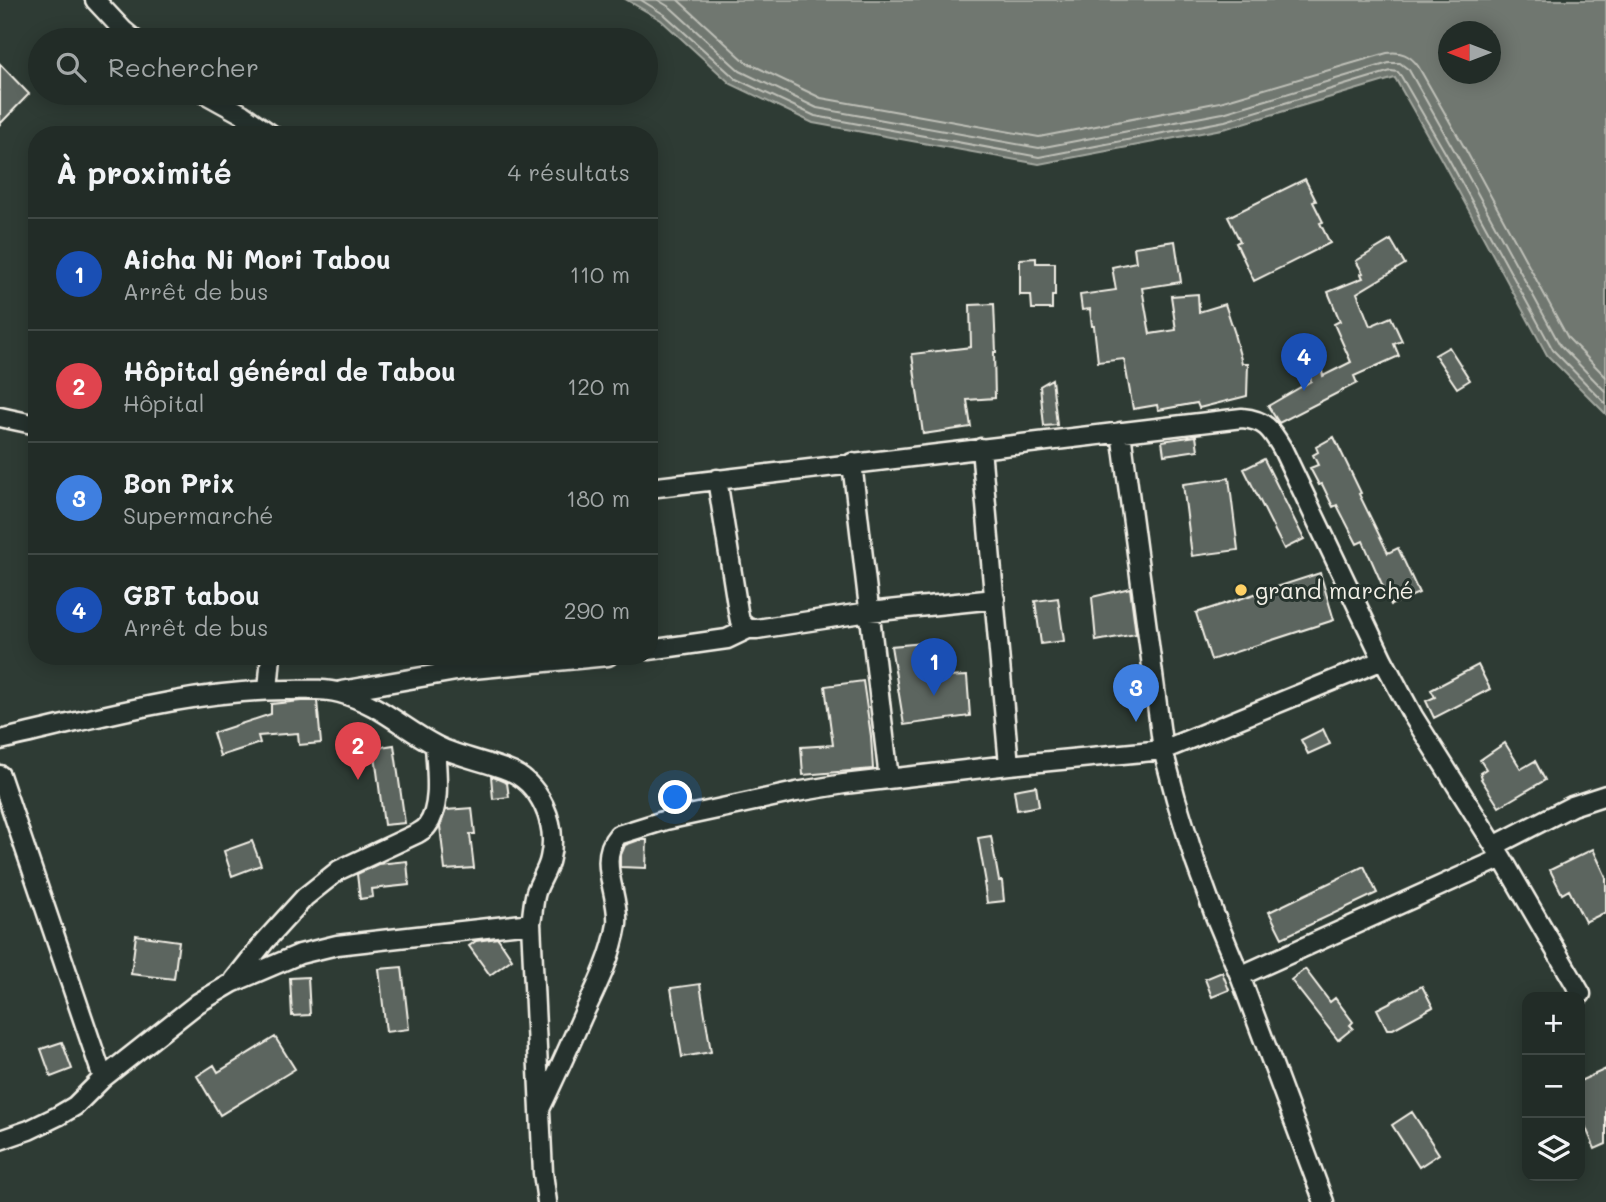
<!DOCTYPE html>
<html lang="fr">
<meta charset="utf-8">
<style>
body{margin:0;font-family:Mali,sans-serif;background:#2e3833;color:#f1f3f6}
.controls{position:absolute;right:21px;bottom:21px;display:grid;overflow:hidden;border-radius:14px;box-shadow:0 4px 18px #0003}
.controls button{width:63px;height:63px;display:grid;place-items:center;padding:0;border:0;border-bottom:2px solid #3f4844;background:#222c27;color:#f1f3f6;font:35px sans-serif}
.compass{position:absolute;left:1438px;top:21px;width:63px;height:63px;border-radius:50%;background:#222c27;box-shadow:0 4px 18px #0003;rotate:270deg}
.you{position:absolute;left:676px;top:798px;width:24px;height:24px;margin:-18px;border:5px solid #fff;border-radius:50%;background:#1a73e8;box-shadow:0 0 0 10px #1a73e833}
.badge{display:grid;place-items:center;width:46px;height:46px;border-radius:50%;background:#d93025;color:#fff;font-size:23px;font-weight:700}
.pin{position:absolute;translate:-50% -58px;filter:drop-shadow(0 2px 4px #0008)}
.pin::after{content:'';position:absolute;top:37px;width:24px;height:21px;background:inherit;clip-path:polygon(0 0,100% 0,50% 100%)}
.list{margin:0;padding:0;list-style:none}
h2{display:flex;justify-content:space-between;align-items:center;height:91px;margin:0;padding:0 28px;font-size:30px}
h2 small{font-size:23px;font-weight:400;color:#a2a7a7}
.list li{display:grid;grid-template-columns:46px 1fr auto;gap:21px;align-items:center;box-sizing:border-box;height:112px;padding:0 28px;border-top:2px solid #3f4844}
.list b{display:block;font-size:26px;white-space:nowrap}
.list p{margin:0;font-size:23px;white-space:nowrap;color:#a2a7a7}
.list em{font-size:23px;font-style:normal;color:#a2a7a7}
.icon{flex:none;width:38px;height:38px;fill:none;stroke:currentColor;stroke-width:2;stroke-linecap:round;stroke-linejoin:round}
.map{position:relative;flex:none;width:1606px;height:1202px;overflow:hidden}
.search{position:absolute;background:#222c27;box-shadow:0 4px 18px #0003;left:28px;top:28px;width:630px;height:77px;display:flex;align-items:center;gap:18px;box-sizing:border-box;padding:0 24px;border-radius:38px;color:#a2a7a7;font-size:26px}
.panel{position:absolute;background:#222c27;box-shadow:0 4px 18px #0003;left:28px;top:126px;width:630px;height:539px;border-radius:28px}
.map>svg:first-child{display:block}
</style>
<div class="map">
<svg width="1606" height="1202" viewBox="0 0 1606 1202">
<rect width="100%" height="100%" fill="#2e3b34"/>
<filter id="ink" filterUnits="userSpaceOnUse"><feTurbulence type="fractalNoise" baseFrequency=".0143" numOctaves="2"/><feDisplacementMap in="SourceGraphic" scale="14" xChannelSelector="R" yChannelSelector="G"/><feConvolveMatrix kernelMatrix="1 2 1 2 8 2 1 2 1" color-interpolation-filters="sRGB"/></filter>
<g filter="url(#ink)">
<path fill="#6f7770" stroke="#a4a8a0" stroke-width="2" fill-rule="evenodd" d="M 627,0 L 1606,0 L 1606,414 L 1547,355 L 1440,157 L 1395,78 L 1227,128 L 1039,164 L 813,123 L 731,84 L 661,20 ZM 1448,32 L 1490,32 L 1490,74 L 1448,74 Z"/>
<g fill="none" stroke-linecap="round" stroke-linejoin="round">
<path stroke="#bfc0b8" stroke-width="2" d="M 641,0 L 665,15 L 736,79 L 815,116 L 1039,157 L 1225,121 L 1391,71 L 1398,72 L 1401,76 L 1446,154 L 1553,350 L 1606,404
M 658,0 L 671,8 L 740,71 L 817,108 L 1039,148 L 1223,113 L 1389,63 L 1400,63 L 1409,70 L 1454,150 L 1560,345 L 1606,392
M 678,0 L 746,62 L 821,98 L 1039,137 L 1220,102 L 1387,53 C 1401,51 1410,55 1418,66 L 1463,145 L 1568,338 L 1606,377"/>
</g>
<path fill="#5c655e" stroke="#f4f1e8" stroke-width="2" d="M 0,64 L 29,94 L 0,124 Z
M 1305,179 L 1316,201 L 1313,202 L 1323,222 L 1320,223 L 1330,243 L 1254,281 L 1236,243 L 1240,241 L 1228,217 Z
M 1391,240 L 1405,264 L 1357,293 L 1370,326 L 1391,317 L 1402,341 L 1394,344 L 1399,356 L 1354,376 L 1357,383 L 1279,423 L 1268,406 L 1311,381 L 1304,351 L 1317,347 L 1323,376 L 1351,362 L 1334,324 L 1340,321 L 1328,292 L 1363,278 L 1361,274 L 1363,273 L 1356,261 Z
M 1175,241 L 1181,282 L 1142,288 L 1150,334 L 1176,330 L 1171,296 L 1198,294 L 1199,312 L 1225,304 L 1235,334 L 1234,334 L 1242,363 L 1248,363 L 1247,396 L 1199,408 L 1197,403 L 1158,410 L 1157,405 L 1133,409 L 1124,359 L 1098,362 L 1094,326 L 1092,326 L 1090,309 L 1082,310 L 1080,295 L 1116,290 L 1112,267 L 1136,262 L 1134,247 Z
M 1036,258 L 1036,263 L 1055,263 L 1055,296 L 1052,296 L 1052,309 L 1032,309 L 1031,295 L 1020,295 L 1020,259 Z
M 994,304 L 996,352 L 994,352 L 995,398 L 967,400 L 971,427 L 923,434 L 912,354 L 971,347 L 970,305 Z
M 1449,347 L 1470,380 L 1457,388 L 1435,355 Z
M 1052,379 L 1057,425 L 1044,426 L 1040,386 Z
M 1196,436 L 1198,450 L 1164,455 L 1162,441 Z
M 1334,437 L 1361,493 L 1359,494 L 1388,553 L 1398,548 L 1419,593 L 1391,605 L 1363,541 L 1357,544 L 1337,505 L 1333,507 L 1322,484 L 1319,485 L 1310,468 L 1318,465 L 1313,455 L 1318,452 L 1316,447 Z
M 1264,459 L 1304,539 L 1284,549 L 1244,469 Z
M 1229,478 L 1238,550 L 1192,556 L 1183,484 Z
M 1320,573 L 1334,620 L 1211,660 L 1196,613 Z
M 1130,588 L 1136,634 L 1096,641 L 1092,597 Z
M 1058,598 L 1064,641 L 1041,644 L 1035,601 Z
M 924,643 L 946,677 L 967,676 L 970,716 L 904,725 L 891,646 Z
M 1478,665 L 1490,689 L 1434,718 L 1426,701 L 1435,697 L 1431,690 Z
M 863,681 L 871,736 L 873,769 L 803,775 L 801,747 L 833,745 L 825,686 Z
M 301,701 L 317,701 L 321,743 L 299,745 L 298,733 L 258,736 L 260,743 L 220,756 L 213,733 L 271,714 L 271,704 Z
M 1323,729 L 1330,744 L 1308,754 L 1301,740 Z
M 1505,743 L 1521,769 L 1535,761 L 1545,780 L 1499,807 L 1481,779 L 1482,778 L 1480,773 L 1486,769 L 1480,760 Z
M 394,745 L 405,823 L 384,825 L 374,748 Z
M 491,776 L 507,783 L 509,797 L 493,799 Z
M 1036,786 L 1039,806 L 1017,810 L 1014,790 Z
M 472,808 L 475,834 L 470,834 L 474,868 L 445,870 L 440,826 L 446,810 Z
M 991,836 L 999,881 L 1002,881 L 1004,901 L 987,903 L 984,883 L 986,883 L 978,838 Z
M 639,840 L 647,840 L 646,868 L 620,867 L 620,857 L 625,845 Z
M 252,841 L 261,865 L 232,876 L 224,851 Z
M 1593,849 L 1606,877 L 1606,912 L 1585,922 L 1569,890 L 1562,894 L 1550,870 Z
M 407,861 L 409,885 L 372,889 L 373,897 L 360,899 L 357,874 L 378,864 Z
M 1364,866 L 1377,893 L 1282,938 L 1269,912 Z
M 136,935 L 179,941 L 174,979 L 131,974 Z
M 498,938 L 512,959 L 490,975 L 469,946 L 476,941 Z
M 402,967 L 409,1029 L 386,1032 L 379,969 Z
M 1305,969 L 1330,1002 L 1335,998 L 1353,1022 L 1350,1025 L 1353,1028 L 1338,1040 L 1291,980 Z
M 1222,972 L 1229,990 L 1212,997 L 1205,979 Z
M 308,977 L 310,1015 L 292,1016 L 290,978 Z
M 700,984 L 711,1052 L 682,1057 L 671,988 Z
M 1422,986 L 1433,1007 L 1393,1029 L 1387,1029 L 1377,1009 Z
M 275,1037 L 295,1069 L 220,1115 L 197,1076 L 214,1065 L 218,1072 Z
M 62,1042 L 72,1069 L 51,1077 L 41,1049 Z
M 1606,1069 L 1606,1144 L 1595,1149 L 1580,1114 L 1580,1081 Z
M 1412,1112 L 1439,1154 L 1419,1167 L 1392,1125 Z"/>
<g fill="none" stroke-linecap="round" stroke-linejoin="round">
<defs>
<path id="minor" d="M 95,0 L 123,30 L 135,40
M 204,93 L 242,114 L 272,135
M 0,417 L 37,425
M 1121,432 L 1163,750 L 1176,799 L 1195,861 L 1215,916 L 1240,976 L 1324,1202
M 981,448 L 1009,765
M 852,463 L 889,779
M 717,479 L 738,611 L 740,621 L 748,629 L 757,629 L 869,612 L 995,599
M 649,488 L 1242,418 C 1265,420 1271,429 1282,448 L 1383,660 L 1413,716 L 1502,858 L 1581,994
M 649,650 L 727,639 L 748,629
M 268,690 L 271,656
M 341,691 L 462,670 L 608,656
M 0,740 C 93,719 191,690 287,690 C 304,690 323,688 340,693 C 380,704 402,728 437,746 C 459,757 484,761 507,770 C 540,782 558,824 550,858 C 548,870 540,880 536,892 C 533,902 533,913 531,923 L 543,1173 L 547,1202
M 0,775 L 103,1078
M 1494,846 L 1572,806 L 1606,795
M 1240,976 L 1502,858
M 234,980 L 265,941 L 305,897 L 339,870 L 418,833 C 421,831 425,829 427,826 C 442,807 436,768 435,745
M 540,1109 C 555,1078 569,1047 583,1015 C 597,986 612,956 617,924 C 620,896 596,860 618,835 L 666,820 L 796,792 L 844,784 L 1009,765 L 1163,750 L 1383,660
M 0,1140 L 29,1130 L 58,1116 L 75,1106 L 103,1078 L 198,1003 L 232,983 L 300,954 L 337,945 L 531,923"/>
</defs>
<use href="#minor" stroke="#f4f1e8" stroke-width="23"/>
<use href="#minor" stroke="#26332d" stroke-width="18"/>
</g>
</g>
<circle fill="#ffd166" stroke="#26332d" stroke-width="2.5" cx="1241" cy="590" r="7"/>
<g text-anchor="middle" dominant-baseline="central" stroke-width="6" stroke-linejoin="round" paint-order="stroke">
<g font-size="23" fill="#f4f1e8" stroke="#26332d" text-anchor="start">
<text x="1255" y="590">grand marché</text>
</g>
</g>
</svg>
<div class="controls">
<button>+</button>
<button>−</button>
<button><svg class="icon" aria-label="layers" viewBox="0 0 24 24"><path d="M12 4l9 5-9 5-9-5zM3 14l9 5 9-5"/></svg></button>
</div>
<svg class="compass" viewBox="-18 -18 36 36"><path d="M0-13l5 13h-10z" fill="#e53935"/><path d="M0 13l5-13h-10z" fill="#a2a7a7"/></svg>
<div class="you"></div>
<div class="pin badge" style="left:934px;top:696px;background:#1a4fb4">1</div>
<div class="pin badge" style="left:358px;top:780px;background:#e0444e">2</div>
<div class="pin badge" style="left:1136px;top:722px;background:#3f7fe0">3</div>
<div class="pin badge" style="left:1304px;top:391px;background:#1a4fb4">4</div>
<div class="search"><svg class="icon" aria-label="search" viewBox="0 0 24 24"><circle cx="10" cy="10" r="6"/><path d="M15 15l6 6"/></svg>Rechercher</div>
<section class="panel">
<h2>À proximité<small>4 résultats</small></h2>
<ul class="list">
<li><span class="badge" style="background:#1a4fb4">1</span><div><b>Aicha Ni Mori Tabou</b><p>Arrêt de bus</p></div><em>110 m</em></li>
<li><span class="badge" style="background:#e0444e">2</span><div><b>Hôpital général de Tabou</b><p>Hôpital</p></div><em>120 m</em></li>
<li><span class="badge" style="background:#3f7fe0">3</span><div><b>Bon Prix</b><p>Supermarché</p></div><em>180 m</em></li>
<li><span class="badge" style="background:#1a4fb4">4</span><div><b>GBT tabou</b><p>Arrêt de bus</p></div><em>290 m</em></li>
</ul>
</section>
</div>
